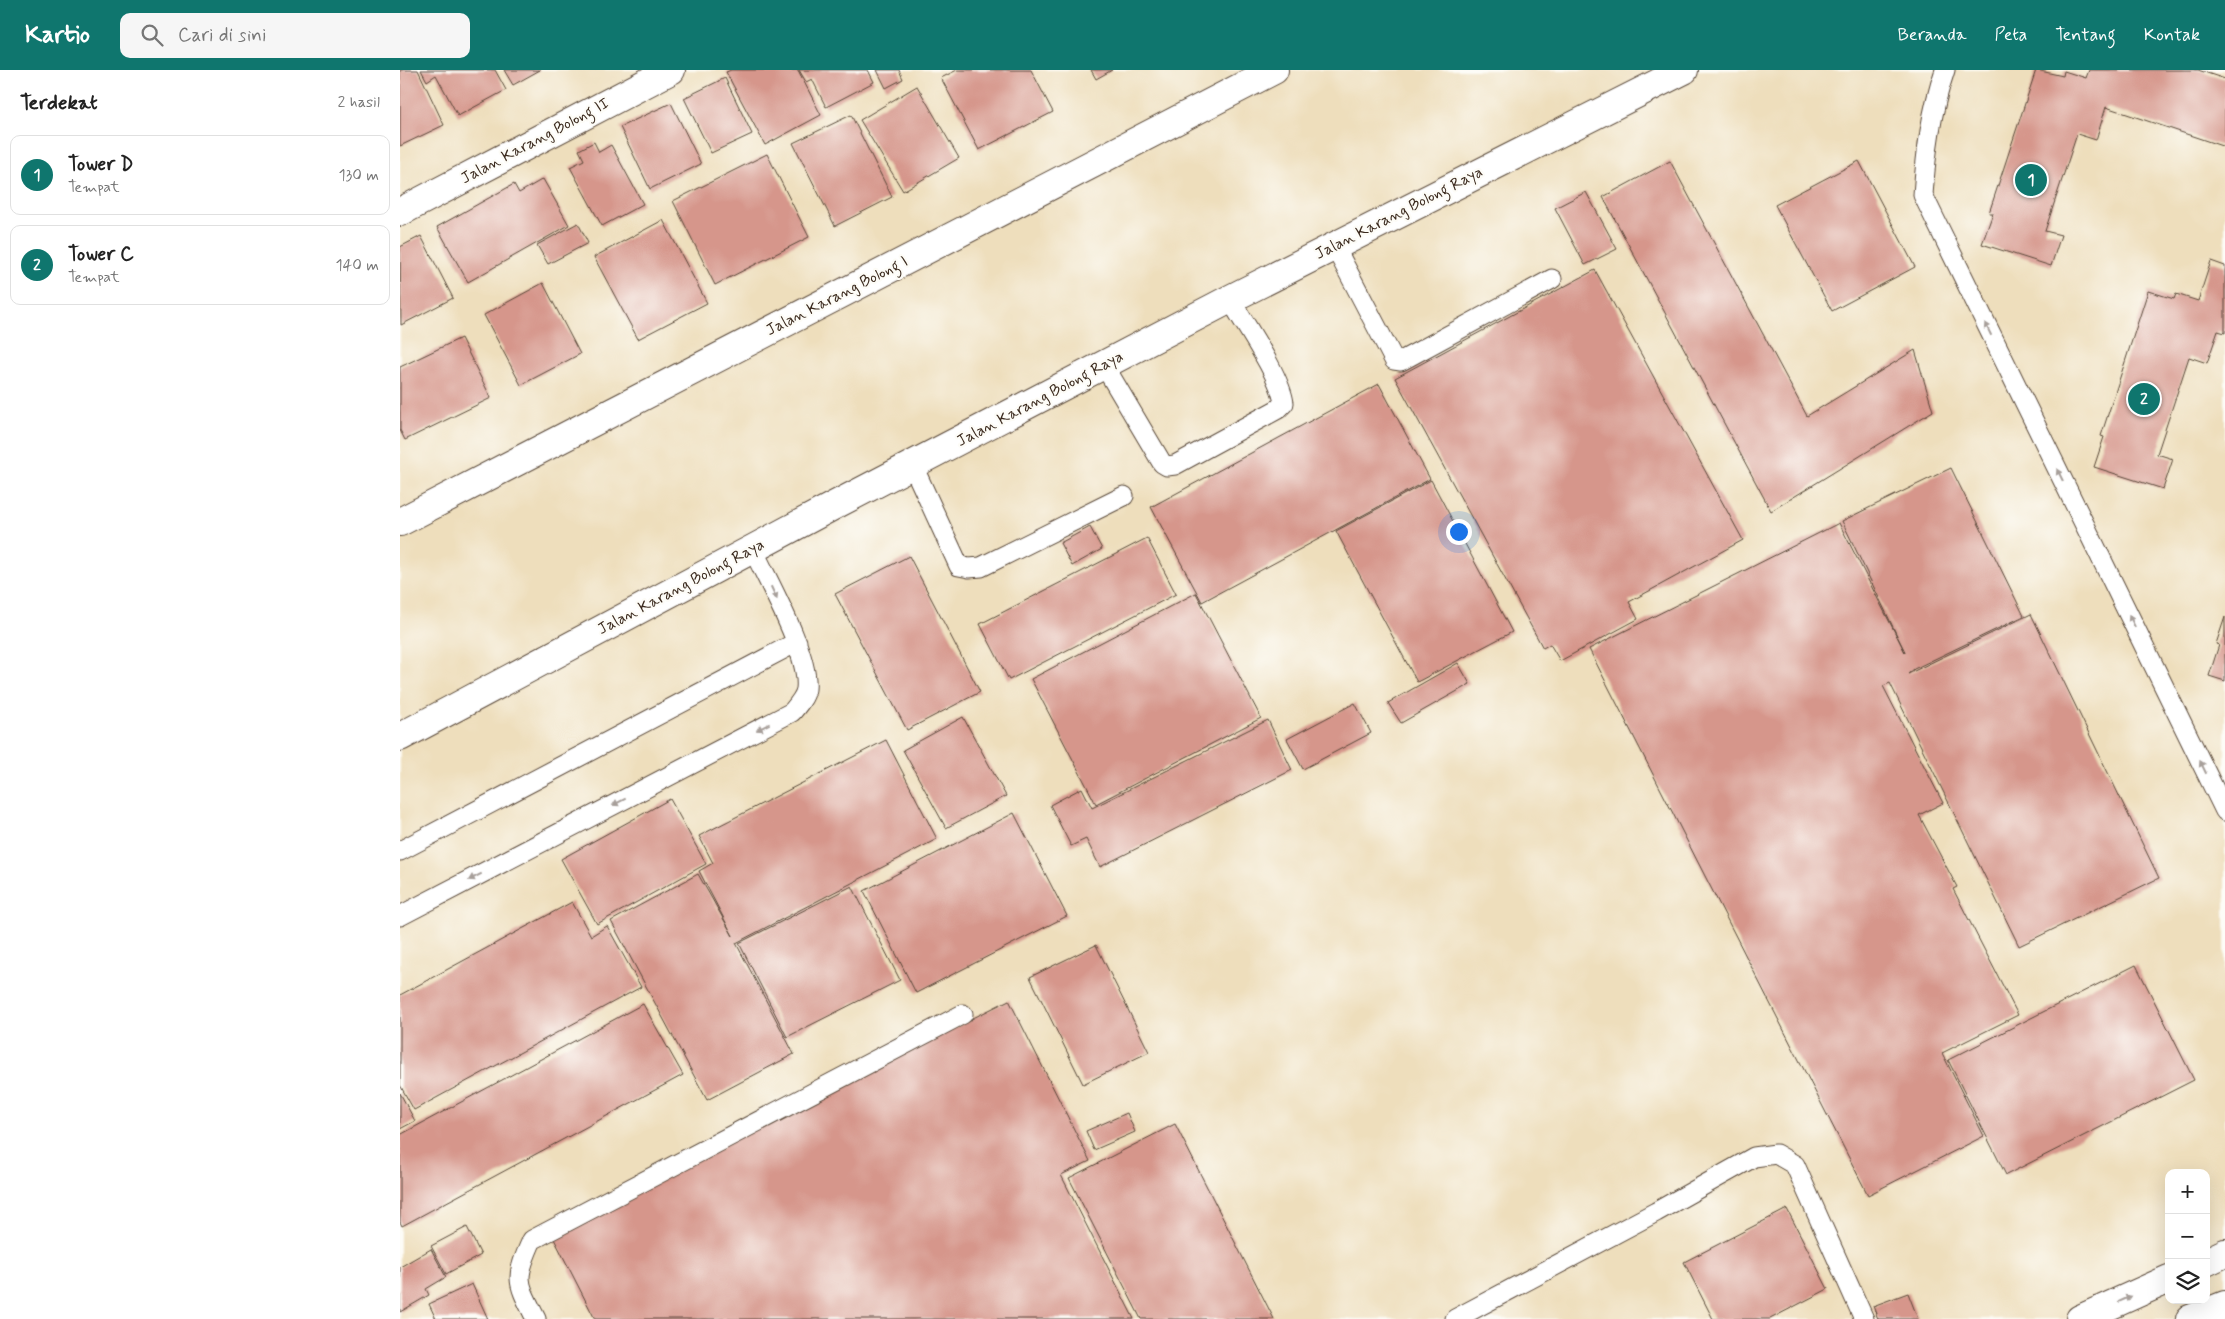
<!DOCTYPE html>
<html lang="id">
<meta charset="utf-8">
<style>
body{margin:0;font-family:Mynerve,sans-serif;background:#f6f6f6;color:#222}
.controls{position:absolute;right:15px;bottom:15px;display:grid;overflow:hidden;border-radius:10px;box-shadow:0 5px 20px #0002}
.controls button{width:45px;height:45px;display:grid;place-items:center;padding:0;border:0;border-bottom:1px solid #e0e0e0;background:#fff;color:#222;font:25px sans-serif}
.you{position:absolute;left:1058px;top:461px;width:18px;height:18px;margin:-12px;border:4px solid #fff;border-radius:50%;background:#1a73e8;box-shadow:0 0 0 8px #1a73e833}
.badge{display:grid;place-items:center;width:32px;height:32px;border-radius:50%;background:#0f766e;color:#fff;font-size:16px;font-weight:700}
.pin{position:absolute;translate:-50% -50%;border:2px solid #fff;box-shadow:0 1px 5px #0006}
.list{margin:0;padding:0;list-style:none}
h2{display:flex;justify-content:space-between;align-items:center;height:65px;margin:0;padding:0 20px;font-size:21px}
h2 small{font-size:16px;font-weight:400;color:#767676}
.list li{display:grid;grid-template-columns:32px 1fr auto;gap:15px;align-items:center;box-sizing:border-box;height:80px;margin:0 10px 10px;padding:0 10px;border:1px solid #e0e0e0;border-radius:10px}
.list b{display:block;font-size:19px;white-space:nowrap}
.list p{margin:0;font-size:16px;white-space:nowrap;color:#767676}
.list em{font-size:16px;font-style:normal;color:#767676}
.icon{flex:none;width:28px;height:28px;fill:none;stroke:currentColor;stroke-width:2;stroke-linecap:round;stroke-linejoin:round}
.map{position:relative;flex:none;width:1825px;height:1249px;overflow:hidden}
header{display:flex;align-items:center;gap:30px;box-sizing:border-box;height:70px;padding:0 25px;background:#0f766e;color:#fff}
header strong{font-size:24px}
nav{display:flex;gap:28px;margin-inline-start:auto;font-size:18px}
.search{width:350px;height:45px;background:#f6f6f6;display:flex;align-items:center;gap:12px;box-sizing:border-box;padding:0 18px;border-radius:10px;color:#767676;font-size:19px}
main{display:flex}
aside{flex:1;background:#fff}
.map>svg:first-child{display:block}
</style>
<header>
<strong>Kartio</strong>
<div class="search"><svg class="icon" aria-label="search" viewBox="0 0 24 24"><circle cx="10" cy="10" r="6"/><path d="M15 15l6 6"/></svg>Cari di sini</div>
<nav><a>Beranda</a><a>Peta</a><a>Tentang</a><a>Kontak</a></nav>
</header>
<main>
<aside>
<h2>Terdekat<small>2 hasil</small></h2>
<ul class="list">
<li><span class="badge">1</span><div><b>Tower D</b><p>Tempat</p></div><em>130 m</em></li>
<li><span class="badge">2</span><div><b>Tower C</b><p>Tempat</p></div><em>140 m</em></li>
</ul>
</aside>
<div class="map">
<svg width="1825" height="1249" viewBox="0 0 1825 1249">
<rect width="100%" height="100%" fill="#fdfcf7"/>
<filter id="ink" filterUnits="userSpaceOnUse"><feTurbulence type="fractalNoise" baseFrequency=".02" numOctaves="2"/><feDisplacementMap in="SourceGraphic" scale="10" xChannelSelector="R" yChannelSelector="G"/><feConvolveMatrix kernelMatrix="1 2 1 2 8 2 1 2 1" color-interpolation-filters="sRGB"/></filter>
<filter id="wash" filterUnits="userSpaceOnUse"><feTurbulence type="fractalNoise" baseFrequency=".0096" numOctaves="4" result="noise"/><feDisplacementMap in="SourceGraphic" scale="20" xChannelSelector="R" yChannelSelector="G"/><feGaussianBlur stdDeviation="1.12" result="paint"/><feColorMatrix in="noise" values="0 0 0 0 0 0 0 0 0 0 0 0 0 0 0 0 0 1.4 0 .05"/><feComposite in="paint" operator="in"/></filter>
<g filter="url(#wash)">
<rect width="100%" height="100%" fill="#eedebc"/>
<g id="blocks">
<path fill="#d6968b" d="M 0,0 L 18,0 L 44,55 L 0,76 Z
M 21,0 L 95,0 L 106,20 L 58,46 L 36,5 L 27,11 Z
M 104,0 L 140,0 L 113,15 Z
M 331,0 L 398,0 L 421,45 L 365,75 L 326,2 Z
M 399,0 L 468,0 L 474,12 L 426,37 L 412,9 L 406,12 Z
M 477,0 L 499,0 L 503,9 L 486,18 Z
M 557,0 L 631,0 L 653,42 L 579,80 L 541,8 Z
M 691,0 L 712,0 L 696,9 Z
M 1636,0 L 1663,6 L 1664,1 L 1686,8 L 1689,0 L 1798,0 L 1825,9 L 1825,77 L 1706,37 L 1696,70 L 1677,64 L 1645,161 L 1661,165 L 1651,196 L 1582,174 L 1593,143 L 1589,143 Z
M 325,8 L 352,64 L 311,83 L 284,28 Z
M 517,16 L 559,88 L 503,121 L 460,50 Z
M 271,33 L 301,94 L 250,119 L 220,57 Z
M 451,45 L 492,127 L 435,156 L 393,73 Z
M 194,72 L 199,82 L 211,75 L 243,134 L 202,156 L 170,97 L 184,90 L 179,80 Z
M 367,84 L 409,167 L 315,215 L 273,131 Z
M 1270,91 L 1407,346 L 1515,280 L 1533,341 L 1371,441 L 1203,127 Z
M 1459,91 L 1515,197 L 1432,241 L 1375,135 Z
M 143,109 L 169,155 L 68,212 L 37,157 L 114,114 L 119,123 Z
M 1186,122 L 1217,179 L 1185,195 L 1155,138 Z
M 263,150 L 307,233 L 238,269 L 194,187 Z
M 178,153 L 188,173 L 148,194 L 137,175 Z
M 21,166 L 53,228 L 1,255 L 0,177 Z
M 1811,191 L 1825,196 L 1825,263 L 1818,261 L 1807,293 L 1789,287 L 1757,384 L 1773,389 L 1763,419 L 1694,397 L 1704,367 L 1701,366 L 1748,221 L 1774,229 L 1776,224 L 1798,231 Z
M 1195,200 L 1343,470 L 1229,532 L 1238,549 L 1160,591 L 1150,574 L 1143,578 L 995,308 Z
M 143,213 L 180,284 L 121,315 L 84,245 Z
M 61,268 L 91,328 L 5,370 L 0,360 L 0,297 Z
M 979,314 L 1030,409 L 802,532 L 751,437 Z
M 1551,398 L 1624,546 L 1514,599 L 1508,604 L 1631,544 L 1759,808 L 1619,876 L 1490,613 L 1483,616 L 1543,733 L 1519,745 L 1557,817 L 1553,819 L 1618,945 L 1542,983 L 1584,1066 L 1468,1125 L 1189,579 L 1439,453 L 1505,582 L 1442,451 Z
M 1031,410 L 1112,562 L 1017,612 L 936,461 Z
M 690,457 L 702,479 L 672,496 L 660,473 Z
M 747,468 L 776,524 L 609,610 L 580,554 Z
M 509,486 L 580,622 L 507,660 L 435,524 Z
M 796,523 L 861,648 L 696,734 L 631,609 Z
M 1825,547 L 1825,611 L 1809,606 L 1819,575 L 1816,574 Z
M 1058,593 L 1070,614 L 1001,653 L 988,633 Z
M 955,633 L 971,663 L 903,699 L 887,669 Z
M 563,647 L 606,726 L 546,758 L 503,680 Z
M 868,650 L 892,700 L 700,797 L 686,769 L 671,776 L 650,735 L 682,718 L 692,738 Z
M 486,670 L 537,769 L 336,873 L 394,984 L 307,1030 L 211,851 L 298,804 L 333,866 L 299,801 L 313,793 L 299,766 Z
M 270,729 L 306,794 L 197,854 L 161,789 Z
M 614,743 L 667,846 L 516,923 L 464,821 Z
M 452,816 L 500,910 L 387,967 L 339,873 Z
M 172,832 L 191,866 L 207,856 L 241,917 L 14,1040 L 0,1015 L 0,925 Z
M 696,875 L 749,982 L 683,1014 L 630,907 Z
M 1736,895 L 1794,1010 L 1606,1105 L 1548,990 Z
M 609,930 L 690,1091 L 661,1105 L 734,1249 L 195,1249 L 150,1161 Z
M 243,934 L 283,1005 L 2,1156 L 0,1152 L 0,1065 Z
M 0,1023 L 15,1051 L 0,1059 Z
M 727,1043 L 735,1062 L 694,1080 L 686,1061 Z
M 775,1054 L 874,1249 L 741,1249 L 669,1108 Z
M 1387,1139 L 1428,1219 L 1370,1249 L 1313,1249 L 1284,1192 Z
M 67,1157 L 81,1185 L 46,1204 L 31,1176 Z
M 31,1179 L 46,1207 L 26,1219 L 29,1225 L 0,1242 L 0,1197 Z
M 72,1214 L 88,1249 L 36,1249 L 29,1234 Z
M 1508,1223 L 1518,1249 L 1478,1249 L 1473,1236 Z"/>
</g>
</g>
<g filter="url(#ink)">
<use href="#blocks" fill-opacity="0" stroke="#564536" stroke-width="1"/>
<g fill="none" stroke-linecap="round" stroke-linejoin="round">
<defs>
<path id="lane" d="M 1545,0 C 1531,41 1526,82 1523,125 L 1825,741
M 934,175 L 994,290 L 1001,291 L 1152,209
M 704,295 L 762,393 L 767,396 L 775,395 L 878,339 L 884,333 C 880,305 845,255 830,229
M 513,396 L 559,496 L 569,498 L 581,497 L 724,426
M 0,781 L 397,572
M 0,846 L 392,642 C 397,636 405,627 406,619 C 410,585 368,512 353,479
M 136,1249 C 117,1211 114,1210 132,1170 L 563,944
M 1055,1249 L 1256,1142 L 1354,1087 L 1376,1084 L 1395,1095 L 1464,1249"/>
<path id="street" d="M 0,142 L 271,0
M 0,452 L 874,0"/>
<path id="secondary" d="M 0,667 L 435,435 L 830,229 L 1284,0"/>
<path id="highway" d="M 1806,1192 L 1825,1183
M 1680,1249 L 1769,1209
M 1790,1249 L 1825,1235"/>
</defs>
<use href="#lane" stroke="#564536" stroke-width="21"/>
<use href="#street" stroke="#564536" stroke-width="30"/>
<use href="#secondary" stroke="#564536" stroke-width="30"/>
<use href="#highway" stroke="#564536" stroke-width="30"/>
<use href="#lane" stroke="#fff" stroke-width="19"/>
<use href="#street" stroke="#fff" stroke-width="28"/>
<use href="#secondary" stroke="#fff" stroke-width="28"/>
<use href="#highway" stroke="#fff" stroke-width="28"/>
</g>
<defs><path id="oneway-solid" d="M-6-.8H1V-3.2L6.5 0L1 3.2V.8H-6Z" transform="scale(1.25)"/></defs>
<g fill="#a79f9a">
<use href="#oneway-solid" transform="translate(1588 259) rotate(-116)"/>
<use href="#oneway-solid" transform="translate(1660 405) rotate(-116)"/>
<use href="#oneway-solid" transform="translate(374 523) rotate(65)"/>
<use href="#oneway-solid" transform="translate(1732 551) rotate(-116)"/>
<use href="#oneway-solid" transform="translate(363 657) rotate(153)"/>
<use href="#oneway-solid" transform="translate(1803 697) rotate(-116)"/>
<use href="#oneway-solid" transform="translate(219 732) rotate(153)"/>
<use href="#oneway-solid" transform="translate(75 807) rotate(153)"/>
<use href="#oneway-solid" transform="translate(1725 1229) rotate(-24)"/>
</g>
</g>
<g text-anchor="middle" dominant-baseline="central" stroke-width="4.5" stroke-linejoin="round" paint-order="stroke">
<g font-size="16" fill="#3b2a1e" stroke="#fdfcf7">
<text transform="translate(135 71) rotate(-28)">Jalan Karang Bolong II</text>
<text transform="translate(999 143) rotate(-27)">Jalan Karang Bolong Raya</text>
<text transform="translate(437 226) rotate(-27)">Jalan Karang Bolong I</text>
<text transform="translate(640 329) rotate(-28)">Jalan Karang Bolong Raya</text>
<text transform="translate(281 517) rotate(-28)">Jalan Karang Bolong Raya</text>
</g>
</g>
</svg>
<div class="controls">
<button>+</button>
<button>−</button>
<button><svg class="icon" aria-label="layers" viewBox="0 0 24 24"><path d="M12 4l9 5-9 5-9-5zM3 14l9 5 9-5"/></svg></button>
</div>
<div class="you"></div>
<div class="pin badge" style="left:1631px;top:110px">1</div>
<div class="pin badge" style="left:1744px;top:329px">2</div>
</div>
</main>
